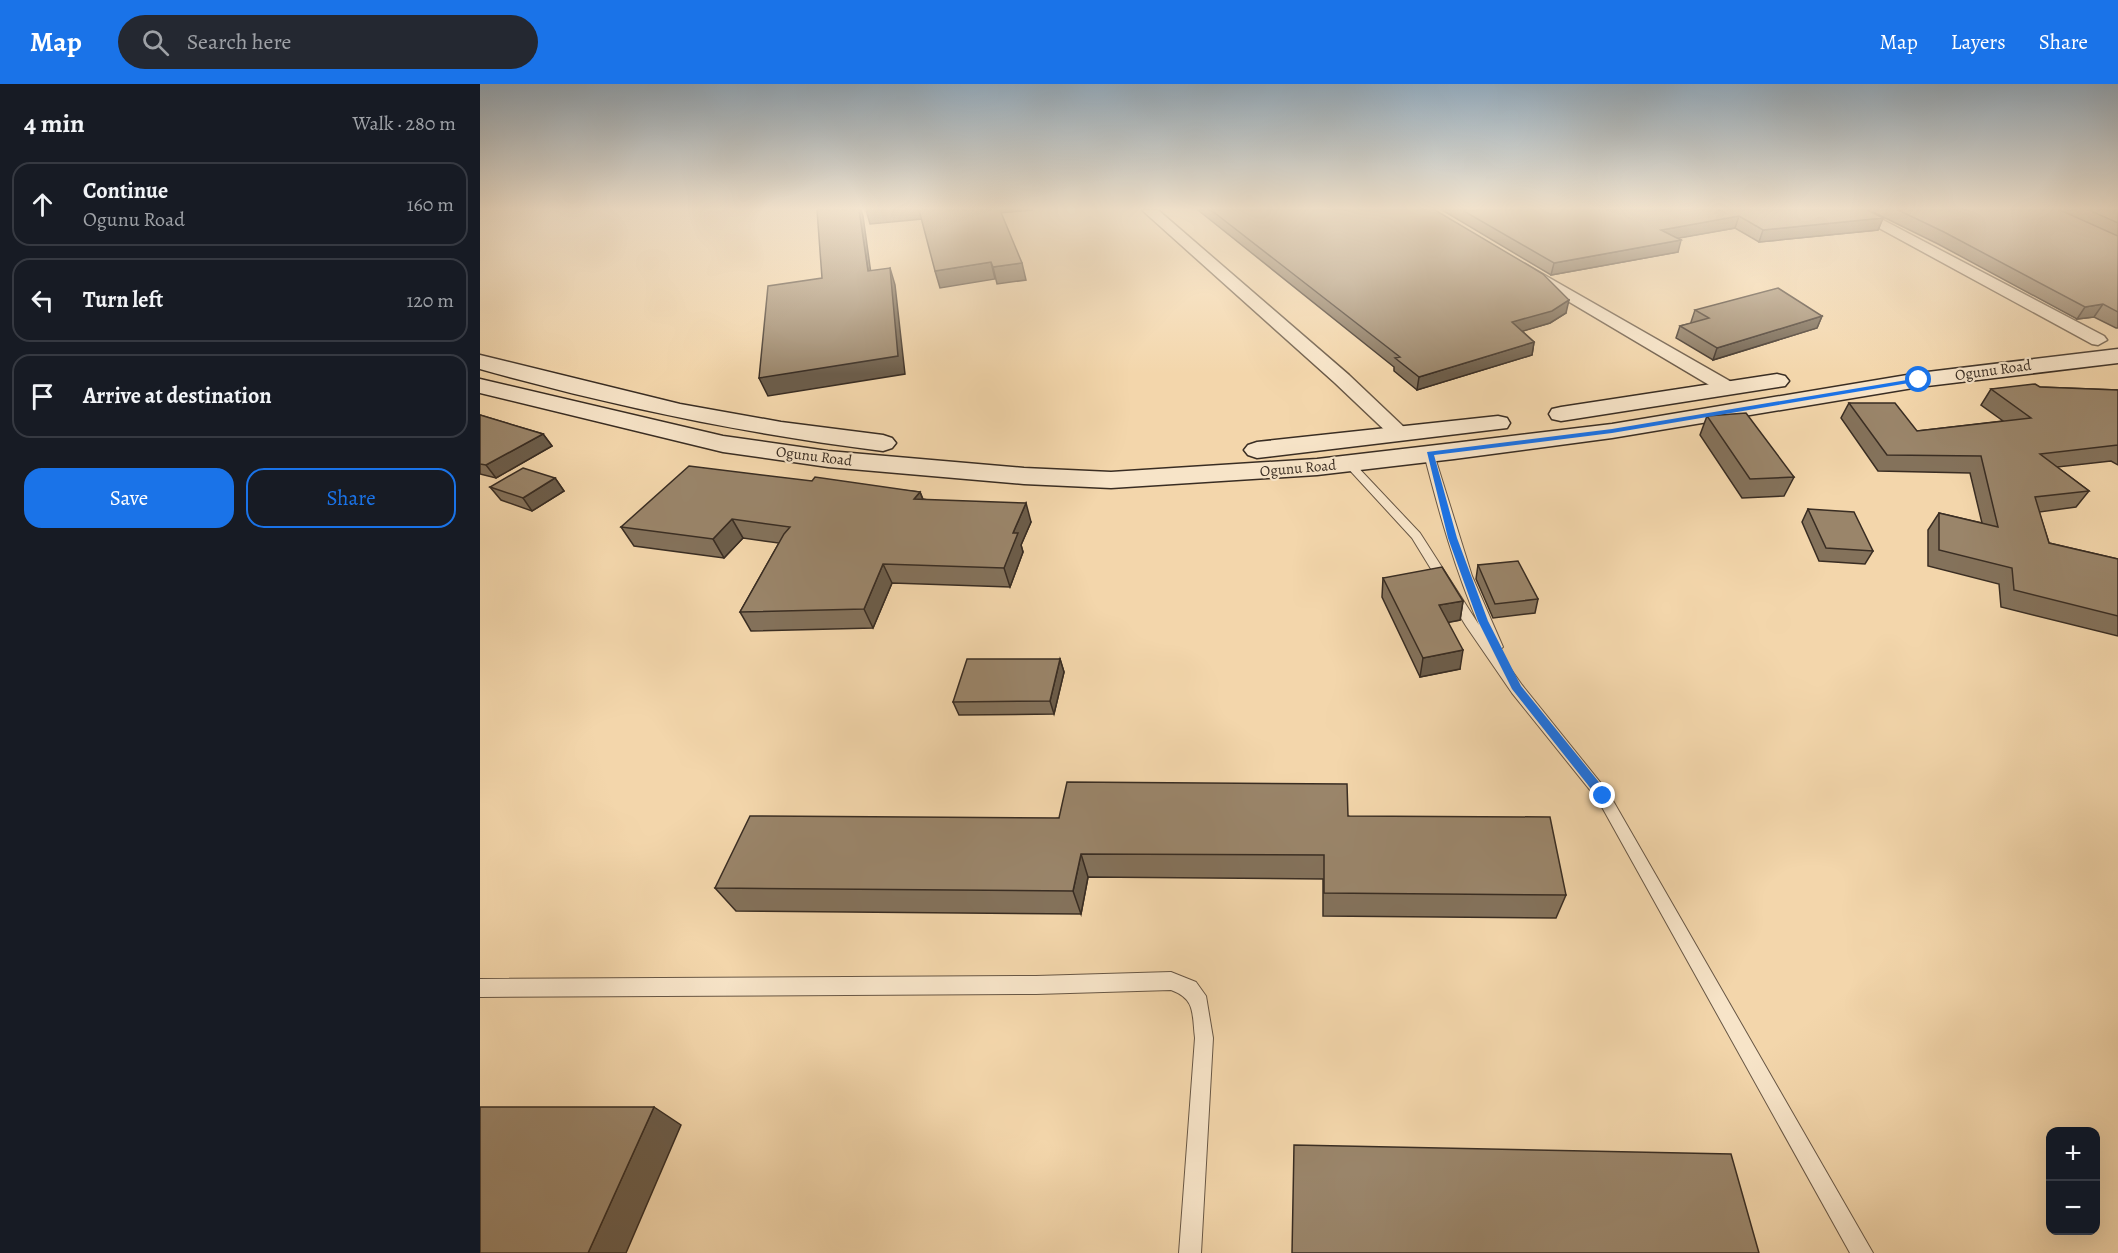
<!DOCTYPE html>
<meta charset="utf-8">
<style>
body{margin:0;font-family:Alegreya,serif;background:#242831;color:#f1f3f6}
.controls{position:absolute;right:18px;bottom:18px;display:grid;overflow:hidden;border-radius:12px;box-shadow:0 6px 24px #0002}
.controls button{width:54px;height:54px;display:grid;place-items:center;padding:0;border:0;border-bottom:2px solid #363941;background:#171b24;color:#f1f3f6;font:30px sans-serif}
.stop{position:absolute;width:18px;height:18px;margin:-14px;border:4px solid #1a73e8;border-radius:50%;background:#fff}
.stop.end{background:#1a73e8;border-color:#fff;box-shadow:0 2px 6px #0008}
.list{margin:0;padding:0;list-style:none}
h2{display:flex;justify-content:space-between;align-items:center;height:78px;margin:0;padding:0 24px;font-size:26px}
h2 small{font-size:20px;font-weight:400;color:#9ea1a6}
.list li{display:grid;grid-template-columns:39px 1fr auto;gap:18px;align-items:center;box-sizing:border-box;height:84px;margin:0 12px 12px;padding:0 12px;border:2px solid #363941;border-radius:18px}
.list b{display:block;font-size:22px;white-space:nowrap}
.list p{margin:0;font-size:20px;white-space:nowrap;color:#9ea1a6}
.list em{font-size:20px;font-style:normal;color:#9ea1a6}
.actions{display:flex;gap:12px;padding:18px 24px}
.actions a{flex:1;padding:14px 0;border:2px solid #1a73e8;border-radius:18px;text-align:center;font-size:21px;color:#1a73e8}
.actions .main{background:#1a73e8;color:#fff}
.icon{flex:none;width:33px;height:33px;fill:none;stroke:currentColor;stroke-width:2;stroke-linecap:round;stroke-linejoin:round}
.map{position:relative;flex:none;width:1638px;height:1169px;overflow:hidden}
header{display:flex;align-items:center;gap:36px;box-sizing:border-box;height:84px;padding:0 30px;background:#1a73e8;color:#fff}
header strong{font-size:28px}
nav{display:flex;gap:33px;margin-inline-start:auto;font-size:21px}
.search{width:420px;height:54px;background:#242831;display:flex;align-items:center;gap:15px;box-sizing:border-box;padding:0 21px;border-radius:33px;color:#9ea1a6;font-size:22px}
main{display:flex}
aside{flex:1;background:#171b24}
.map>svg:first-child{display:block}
</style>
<header>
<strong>Map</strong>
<div class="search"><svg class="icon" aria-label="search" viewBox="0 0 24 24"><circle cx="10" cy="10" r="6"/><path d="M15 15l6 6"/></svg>Search here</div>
<nav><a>Map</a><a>Layers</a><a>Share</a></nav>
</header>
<main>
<aside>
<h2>4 min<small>Walk · 280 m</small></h2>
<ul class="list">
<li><svg class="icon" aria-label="ahead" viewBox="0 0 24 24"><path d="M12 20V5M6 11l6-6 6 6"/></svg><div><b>Continue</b><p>Ogunu Road</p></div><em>160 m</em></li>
<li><svg class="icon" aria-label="left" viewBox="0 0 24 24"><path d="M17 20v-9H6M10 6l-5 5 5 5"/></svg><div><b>Turn left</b></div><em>120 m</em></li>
<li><svg class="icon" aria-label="arrive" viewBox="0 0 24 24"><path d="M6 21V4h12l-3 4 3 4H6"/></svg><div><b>Arrive at destination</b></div></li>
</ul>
<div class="actions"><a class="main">Save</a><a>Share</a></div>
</aside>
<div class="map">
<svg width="1638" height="1169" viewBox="0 0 1638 1169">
<rect width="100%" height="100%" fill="#f3d6ab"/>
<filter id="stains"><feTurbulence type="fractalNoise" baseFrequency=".00333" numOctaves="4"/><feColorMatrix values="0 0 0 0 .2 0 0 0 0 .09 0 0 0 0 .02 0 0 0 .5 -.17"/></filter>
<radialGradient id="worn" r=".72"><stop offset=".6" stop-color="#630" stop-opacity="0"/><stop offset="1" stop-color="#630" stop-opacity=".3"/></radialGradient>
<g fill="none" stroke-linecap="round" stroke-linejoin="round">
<defs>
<path id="service" d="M 949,367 L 954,370 L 992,492 L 1023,563 L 1018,567 L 1042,601 L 1128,708 L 1393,1169 L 1370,1169 L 1118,716 L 1032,609 L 986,542 L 932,454 L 864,380 L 865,378 L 873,378 L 940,449 L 999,541 C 975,486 959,428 944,370 Z
M 691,888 L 716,898 L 726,912 L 733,954 L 721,1169 L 699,1169 L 715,954 C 712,930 716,915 691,906 L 556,910 L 0,913 L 0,895 L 556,892 Z"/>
<path id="minor" d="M 662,126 L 678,126 L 869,291 L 927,346 L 930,350 L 927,354 L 913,354 L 855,299 Z
M 1366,126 L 1384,126 L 1624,252 L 1627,256 L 1618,261 L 1612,260 Z
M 1045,180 L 1255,300 L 1258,304 L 1248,310 L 1241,308 L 1039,188 L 1037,185 Z"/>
<path id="secondary" d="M 1638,265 L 1638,279 L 1439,303 L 1132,354 L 974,375 L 837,391 L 631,404 L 544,400 L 348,383 L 243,368 L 0,309 L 0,295 L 243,352 L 348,367 L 544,384 L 631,388 L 837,375 L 974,359 L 1132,340 L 1439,289 Z
M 0,271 L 200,320 L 301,338 L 403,351 L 412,354 L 416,359 L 412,364 L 403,367 C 266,350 133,322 0,285 Z
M 1297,290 L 1305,292 L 1309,297 L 1305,302 L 1081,337 L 1072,335 L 1069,330 L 1072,325 L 1081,323 Z
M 1018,332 L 1027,334 L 1030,339 L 1027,344 L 777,374 L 768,371 L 764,366 L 768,361 L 777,358 Z"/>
</defs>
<use href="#service" stroke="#685745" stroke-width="2"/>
<use href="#minor" stroke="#685745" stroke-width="3"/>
<use href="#secondary" stroke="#392d23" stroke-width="3"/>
<use href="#service" fill="#f7e4c8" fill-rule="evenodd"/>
<use href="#minor" fill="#f7e4c8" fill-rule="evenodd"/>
<use href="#secondary" fill="#f7e4c8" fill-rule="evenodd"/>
</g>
<path fill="#84725b" stroke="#392d23" stroke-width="1.5" d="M 718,126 L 955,126 L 1086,229 L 1070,239 L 1042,247 L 1054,258 L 1052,271 L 937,306 L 914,287 L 914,283 Z
M 962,126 L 1388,126 L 1403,134 L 1398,146 L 1279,158 L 1255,144 L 1197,154 L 1198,168 L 1071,191 Z
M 1389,126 L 1638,126 L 1638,244 L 1636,244 L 1614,233 L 1597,235 L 1458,160 Z
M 1215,226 L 1342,232 L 1337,244 L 1233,276 L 1196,254 L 1200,242 L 1213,239 L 1211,238 Z
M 1560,303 L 1638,306 L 1638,381 L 1631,377 L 1577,383 L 1609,407 L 1596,423 L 1559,428 L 1569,459 L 1638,475 L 1638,552 L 1521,523 L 1519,500 L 1448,482 L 1448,446 L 1459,429 L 1502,439 L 1490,389 L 1398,387 L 1361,334 L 1369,319 L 1437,347 L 1523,337 L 1501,321 L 1511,305 Z
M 0,331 L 63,350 L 72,362 L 16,394 L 0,390 Z
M 1227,332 L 1314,393 L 1304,412 L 1262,414 L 1220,351 Z
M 75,394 L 84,407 L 52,427 L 21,416 L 10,403 Z
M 332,397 L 440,408 L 443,415 L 551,438 L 541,461 L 543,468 L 530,503 L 412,499 L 393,544 L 271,547 L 260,528 L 299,459 L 263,454 L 244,474 L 154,462 L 141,443 Z
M 1328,425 L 1393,467 L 1385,480 L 1339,477 L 1322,438 Z
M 998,481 L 1058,515 L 1055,529 L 1013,534 L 996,495 Z
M 903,494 L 983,517 L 980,536 L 968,538 L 980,585 L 940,593 L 902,513 Z
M 580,575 L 584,588 L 574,630 L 479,631 L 473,618 Z
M 868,732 L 1086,811 L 1076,834 L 843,832 L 843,795 L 608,793 L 601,830 L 256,827 L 235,804 L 579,734 Z"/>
<path fill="#6c5d4a" stroke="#392d23" stroke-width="1.5" d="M 379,126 L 381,126 L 383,132 L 393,204 L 388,187 Z
M 386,126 L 439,126 L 442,135 L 390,140 Z
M 518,126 L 553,126 L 519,129 Z
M 1259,132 L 1255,144 L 1177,158 L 1181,146 Z
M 1403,134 L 1398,146 L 1279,158 L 1283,146 Z
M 1201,156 L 1198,168 L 1071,191 L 1074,179 Z
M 511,178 L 515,195 L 460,204 L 455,187 Z
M 542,179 L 546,196 L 517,200 L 513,183 Z
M 410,184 L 415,201 L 425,290 L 288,312 L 279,294 Z
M 1089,216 L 1086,229 L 1070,239 L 1030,251 L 1032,238 Z
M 1623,220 L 1614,233 L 1597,235 L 1605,223 Z
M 1342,232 L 1337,244 L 1233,276 L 1237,264 Z
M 1054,258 L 1052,271 L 937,306 L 939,293 Z
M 63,350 L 72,362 L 16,394 L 6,381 Z
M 75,394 L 84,407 L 52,427 L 43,414 Z
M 440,408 L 447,427 L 434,415 Z
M 546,419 L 551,438 L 541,461 L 543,468 L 530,503 L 524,484 L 533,449 Z
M 252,435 L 263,454 L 244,474 L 233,455 Z
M 403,480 L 412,499 L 393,544 L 384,525 Z
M 983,517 L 980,536 L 956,541 L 959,521 Z
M 983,566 L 980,585 L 940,593 L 943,574 Z
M 580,575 L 584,588 L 574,630 L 570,617 Z
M 601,770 L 608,793 L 601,830 L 593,807 Z
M 174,1023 L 201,1041 L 146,1169 L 108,1169 Z"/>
<path fill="#9a856a" stroke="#392d23" stroke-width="1.5" d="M 337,126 L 379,126 L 388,187 L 410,184 L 418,272 L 279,294 L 288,202 L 342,194 Z
M 439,126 L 520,126 L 542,179 L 513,183 L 511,178 L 455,187 Z
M 731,126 L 955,126 L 1063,190 L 1089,216 L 1072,227 L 1032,238 L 1054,258 L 939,293 L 915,274 L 920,273 Z
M 982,126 L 1388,126 L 1403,134 L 1283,146 L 1259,132 L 1181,146 L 1201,156 L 1074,179 Z
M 1418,126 L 1580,126 L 1638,152 L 1638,228 L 1623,220 L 1605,223 L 1464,148 Z
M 1609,126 L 1638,126 L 1638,139 Z
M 1298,204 L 1342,232 L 1237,264 L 1200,242 L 1229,234 L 1215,226 Z
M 1555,300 L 1560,303 L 1638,306 L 1638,361 L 1560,370 L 1609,407 L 1555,413 L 1569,459 L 1638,475 L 1638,532 L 1534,506 L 1532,484 L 1459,466 L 1459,429 L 1518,443 L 1501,372 L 1407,371 L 1369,319 L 1415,319 L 1437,347 L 1551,334 L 1511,305 Z
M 1266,329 L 1314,393 L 1270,395 L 1227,332 Z
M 0,331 L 63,350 L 6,381 L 0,380 Z
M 209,382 L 332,397 L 335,393 L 440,408 L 434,415 L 546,419 L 533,449 L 538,449 L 524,484 L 403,480 L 384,525 L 260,528 L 304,450 L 310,443 L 252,435 L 233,455 L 141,443 Z
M 43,384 L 75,394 L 43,414 L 10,403 Z
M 1328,425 L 1374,428 L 1393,467 L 1346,464 Z
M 1038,477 L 1058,515 L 1015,520 L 998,481 Z
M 962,483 L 983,517 L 959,521 L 983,566 L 943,574 L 903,494 Z
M 487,575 L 580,575 L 570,617 L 473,618 Z
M 587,698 L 867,700 L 868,732 L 1070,733 L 1086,811 L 844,809 L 844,771 L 601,770 L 593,807 L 235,804 L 270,732 L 579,734 Z
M 0,1023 L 174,1023 L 108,1169 L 0,1169 Z
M 814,1061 L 1251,1070 L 1279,1169 L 812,1169 Z"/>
<linearGradient id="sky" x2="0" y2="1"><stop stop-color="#93abbd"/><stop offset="0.43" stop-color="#faedd9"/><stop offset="1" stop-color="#faedd9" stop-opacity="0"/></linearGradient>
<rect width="1638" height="290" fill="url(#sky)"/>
<path fill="#1a73e8" d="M 1439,294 L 1441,297 L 1132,349 L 954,371 L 977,454 L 1008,537 L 1041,602 L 1127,708 L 1127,715 L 1119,715 L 1032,605 L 998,537 L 968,454 L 947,368 L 1132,345 Z"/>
<g text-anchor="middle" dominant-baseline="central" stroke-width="4.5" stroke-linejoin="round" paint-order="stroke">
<g font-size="15" fill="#392d23" stroke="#f7e4c8">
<text transform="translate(1513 286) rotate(-8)">Ogunu Road</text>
<text transform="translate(334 372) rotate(7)">Ogunu Road</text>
<text transform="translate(818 384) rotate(-5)">Ogunu Road</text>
</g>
</g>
<rect width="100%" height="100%" filter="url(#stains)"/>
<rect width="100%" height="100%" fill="url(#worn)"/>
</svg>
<div class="controls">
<button>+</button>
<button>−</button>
</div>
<div class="stop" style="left:1439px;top:296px"></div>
<div class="stop end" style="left:1123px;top:712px"></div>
</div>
</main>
